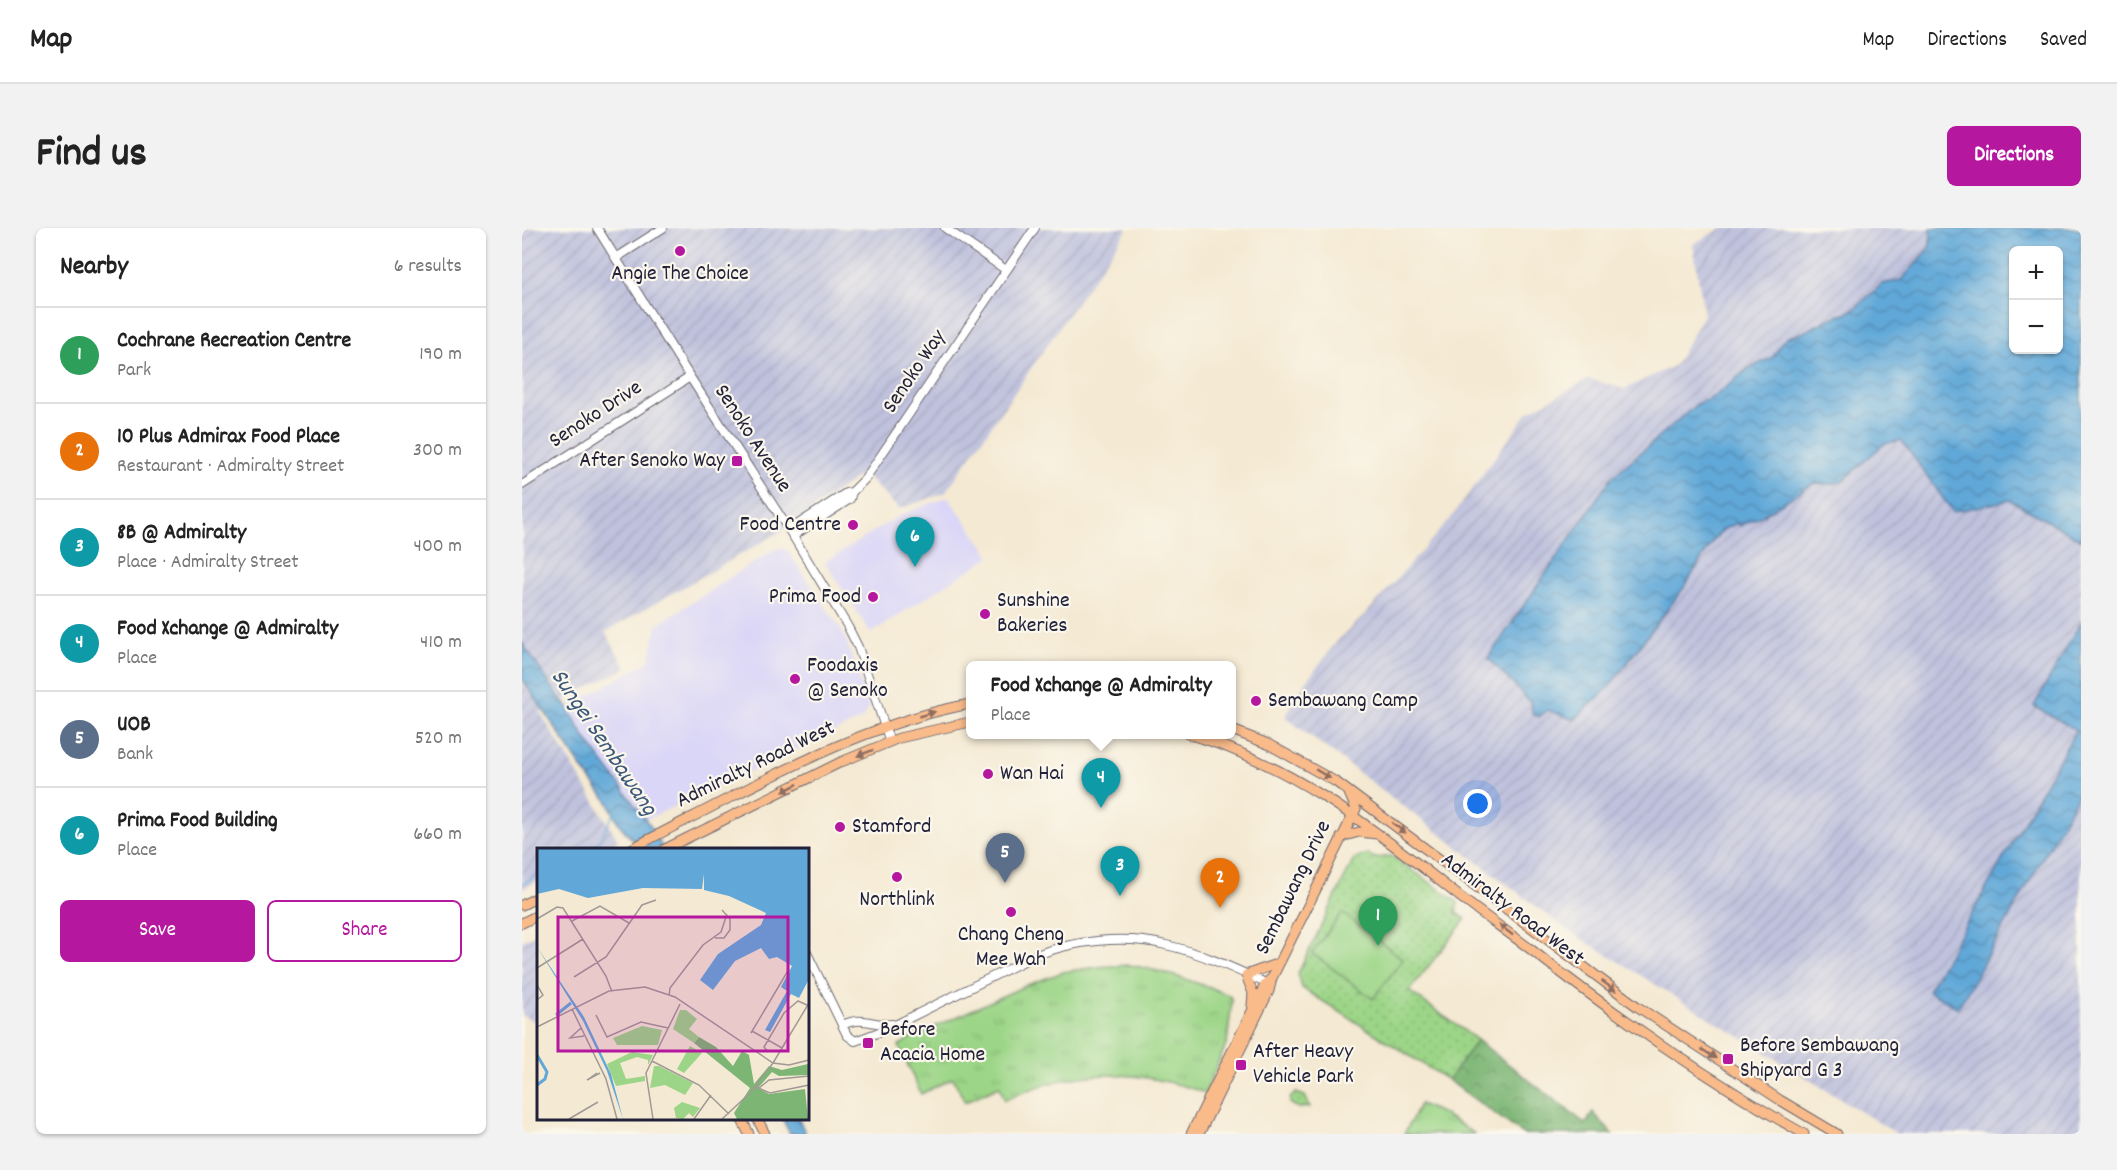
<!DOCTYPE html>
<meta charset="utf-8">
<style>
body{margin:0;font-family:Dekko,sans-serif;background:#f2f2f2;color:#222}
.controls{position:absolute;right:18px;top:18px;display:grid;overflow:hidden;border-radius:9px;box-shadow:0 2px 4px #0004}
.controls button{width:54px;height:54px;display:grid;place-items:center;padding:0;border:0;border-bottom:2px solid #e0e0e0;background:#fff;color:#222;font:30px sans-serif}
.you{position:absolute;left:956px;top:576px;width:21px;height:21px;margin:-15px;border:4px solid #fff;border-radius:50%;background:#1a73e8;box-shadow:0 0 0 9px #1a73e833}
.badge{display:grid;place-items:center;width:39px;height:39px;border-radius:50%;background:#b5179e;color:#fff;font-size:20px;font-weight:700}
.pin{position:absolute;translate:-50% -50px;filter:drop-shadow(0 2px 3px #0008)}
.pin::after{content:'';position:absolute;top:32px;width:21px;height:18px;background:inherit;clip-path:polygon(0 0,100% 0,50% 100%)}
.popup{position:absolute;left:444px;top:433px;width:270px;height:78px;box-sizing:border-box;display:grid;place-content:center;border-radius:9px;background:#fff;filter:drop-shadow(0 2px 4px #0005);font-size:20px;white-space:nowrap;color:#767676}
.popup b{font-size:22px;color:#222}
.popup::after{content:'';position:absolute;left:50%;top:100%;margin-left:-12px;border:12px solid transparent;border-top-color:#fff}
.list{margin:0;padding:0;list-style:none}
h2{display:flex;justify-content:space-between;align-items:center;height:78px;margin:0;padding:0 24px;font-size:26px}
h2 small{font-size:20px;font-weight:400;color:#767676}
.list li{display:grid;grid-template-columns:39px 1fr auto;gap:18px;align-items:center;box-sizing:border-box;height:96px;padding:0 24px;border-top:2px solid #e0e0e0}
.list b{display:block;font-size:22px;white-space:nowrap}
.list p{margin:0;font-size:20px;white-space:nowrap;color:#767676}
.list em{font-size:20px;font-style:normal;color:#767676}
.actions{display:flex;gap:12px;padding:18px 24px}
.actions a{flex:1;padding:14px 0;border:2px solid #b5179e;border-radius:9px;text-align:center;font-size:21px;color:#b5179e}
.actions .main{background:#b5179e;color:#fff}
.map{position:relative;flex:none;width:1559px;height:906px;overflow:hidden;border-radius:9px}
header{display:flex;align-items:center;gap:36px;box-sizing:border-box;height:84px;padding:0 30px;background:#fff;border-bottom:2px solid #e0e0e0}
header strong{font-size:28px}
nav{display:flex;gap:33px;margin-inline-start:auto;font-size:21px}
.intro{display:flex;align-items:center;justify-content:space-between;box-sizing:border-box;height:144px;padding:0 36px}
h1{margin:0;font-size:42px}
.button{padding:15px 27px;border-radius:9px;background:#b5179e;color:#fff;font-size:21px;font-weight:700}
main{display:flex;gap:36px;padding:0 36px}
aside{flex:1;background:#fff;border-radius:9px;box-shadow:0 2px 4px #0004}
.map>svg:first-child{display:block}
</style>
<header>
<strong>Map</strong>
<nav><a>Map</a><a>Directions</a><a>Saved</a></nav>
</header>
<div class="intro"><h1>Find us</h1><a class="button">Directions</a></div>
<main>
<aside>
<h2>Nearby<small>6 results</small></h2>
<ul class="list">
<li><span class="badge" style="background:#2e9e5b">1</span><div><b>Cochrane Recreation Centre</b><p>Park</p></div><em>190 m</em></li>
<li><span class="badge" style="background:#e8710a">2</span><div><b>10 Plus Admirax Food Place</b><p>Restaurant · Admiralty Street</p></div><em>300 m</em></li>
<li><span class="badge" style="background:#0f9aa8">3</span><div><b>8B @ Admiralty</b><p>Place · Admiralty Street</p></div><em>400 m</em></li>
<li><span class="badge" style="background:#0f9aa8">4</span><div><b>Food Xchange @ Admiralty</b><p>Place</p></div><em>410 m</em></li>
<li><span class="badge" style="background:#5c6f8a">5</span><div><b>UOB</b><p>Bank</p></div><em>520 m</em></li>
<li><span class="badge" style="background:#0f9aa8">6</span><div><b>Prima Food Building</b><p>Place</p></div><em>660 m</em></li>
</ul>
<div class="actions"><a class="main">Save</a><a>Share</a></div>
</aside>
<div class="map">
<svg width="1559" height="906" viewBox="0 0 1559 906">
<defs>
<pattern id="industrial-furrows" width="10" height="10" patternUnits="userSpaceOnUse" patternTransform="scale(1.5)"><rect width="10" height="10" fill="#c0c2dd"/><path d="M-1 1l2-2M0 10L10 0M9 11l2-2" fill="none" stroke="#a5a6bf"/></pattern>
<pattern id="grass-tufts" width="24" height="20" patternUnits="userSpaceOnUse" patternTransform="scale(1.5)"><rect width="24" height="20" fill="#9cd587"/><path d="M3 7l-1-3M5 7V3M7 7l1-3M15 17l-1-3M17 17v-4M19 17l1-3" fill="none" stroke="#86b775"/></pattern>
<pattern id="forest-crowns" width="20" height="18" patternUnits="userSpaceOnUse" patternTransform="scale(1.5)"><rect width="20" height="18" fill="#7db674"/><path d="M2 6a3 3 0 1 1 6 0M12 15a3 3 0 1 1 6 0" fill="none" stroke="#669460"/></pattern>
<pattern id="park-dots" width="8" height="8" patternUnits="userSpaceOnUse" patternTransform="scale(1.5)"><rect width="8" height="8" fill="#9cd587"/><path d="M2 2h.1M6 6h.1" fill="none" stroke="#86b775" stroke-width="1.8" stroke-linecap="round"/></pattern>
<pattern id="water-waves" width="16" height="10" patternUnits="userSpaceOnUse" patternTransform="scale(1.5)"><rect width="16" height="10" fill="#61a8d8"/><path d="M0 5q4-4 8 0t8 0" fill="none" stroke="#5088b0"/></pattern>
</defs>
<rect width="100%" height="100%" fill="#fbf7ec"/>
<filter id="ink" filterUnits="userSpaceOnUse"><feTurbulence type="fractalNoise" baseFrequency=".0167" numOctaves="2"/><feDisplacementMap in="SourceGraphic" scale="12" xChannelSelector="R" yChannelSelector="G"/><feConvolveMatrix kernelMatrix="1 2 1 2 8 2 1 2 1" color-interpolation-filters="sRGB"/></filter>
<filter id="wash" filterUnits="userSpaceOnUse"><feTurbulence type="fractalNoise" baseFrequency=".008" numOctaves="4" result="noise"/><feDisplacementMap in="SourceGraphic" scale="24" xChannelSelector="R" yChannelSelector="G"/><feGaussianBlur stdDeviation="1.35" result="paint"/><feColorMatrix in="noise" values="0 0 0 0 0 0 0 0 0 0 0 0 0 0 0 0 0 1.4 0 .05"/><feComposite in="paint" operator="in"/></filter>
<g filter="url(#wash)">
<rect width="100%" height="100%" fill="#f4e9d2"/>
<path fill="#dad6f7" d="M 426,269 L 469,328 L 349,405 L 303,334 L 378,287 Z
M 258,320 L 265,322 L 318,400 L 325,414 L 347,480 L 340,491 L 123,592 L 64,511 L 46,479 L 127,433 L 135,397 L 253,321 Z"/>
<path fill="url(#industrial-furrows)" d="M 0,0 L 606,0 L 423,265 L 377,281 L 341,245 L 261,302 L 83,404 L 104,440 L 18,484 L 96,612 L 78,621 L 16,621 L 16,653 L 0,661 Z
M 1200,0 L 1409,0 L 1409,20 L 1379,52 L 1360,56 L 1331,82 L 1305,92 L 1280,105 L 1266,109 L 1259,115 L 1251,129 L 1226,141 L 1193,168 L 1174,177 L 966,430 L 1009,475 L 1052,492 L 1087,459 L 1163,358 L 1192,311 L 1202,301 L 1216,295 L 1218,298 L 1292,255 L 1309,256 L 1319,254 L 1362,216 L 1378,212 L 1431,284 L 1488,272 L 1559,312 L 1559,394 L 1513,477 L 1559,504 L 1559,906 L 1375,906 L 1047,703 L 763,489 L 781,458 L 815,413 L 842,388 L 928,291 L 1006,184 L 1067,151 L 1103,161 L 1153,137 L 1182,87 L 1171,16 Z
M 16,705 L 16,795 L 0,787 L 0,713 Z"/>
<path fill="url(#grass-tufts)" stroke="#5f7c61" stroke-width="1.5" d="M 608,737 C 643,743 674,754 707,767 L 710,772 L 705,815 L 683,865 C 613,840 551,840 483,872 L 477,858 L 443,874 L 431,850 L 399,866 L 377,818 L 390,809 L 505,757 L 541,744 L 574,739 Z
M 898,876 L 923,887 L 953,906 L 882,906 Z"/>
<path fill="url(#forest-crowns)" stroke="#506c58" stroke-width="1.5" d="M 955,812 L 1064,896 L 1071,884 L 1090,906 L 1001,906 L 926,852 Z"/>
<path fill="url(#park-dots)" stroke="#5f7c61" stroke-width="1.5" d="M 845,626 L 853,630 L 870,628 L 936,674 L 934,685 L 944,691 L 887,763 L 955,812 L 926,852 L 780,760 L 776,745 L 832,631 Z
M 774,865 L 783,868 L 788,879 L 776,880 L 768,875 L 768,870 Z"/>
<path fill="#9cd587" stroke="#5f7c61" stroke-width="1.5" d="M 820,685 L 881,731 L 851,771 L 790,725 Z"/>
<path fill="url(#water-waves)" stroke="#42658a" stroke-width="1.5" fill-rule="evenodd" d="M 1409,0 L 1559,0 L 1559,312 L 1488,272 L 1431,284 L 1379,212 L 1362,216 L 1319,254 L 1309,256 L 1292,255 L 1241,287 L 1218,298 L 1216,295 L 1202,301 L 1192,311 L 1163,358 L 1087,459 L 1052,492 L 1026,482 L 1017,489 L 1010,486 L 1009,475 L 966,430 L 1089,250 L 1174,177 L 1193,168 L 1226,141 L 1251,129 L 1259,115 L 1266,109 L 1280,105 L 1305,92 L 1331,82 L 1360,56 L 1379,52 L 1408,20 ZM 1536,22 L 1536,122 L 1492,122 L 1492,22 Z
M 1559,394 L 1559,562 L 1436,780 L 1406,763 L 1554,502 L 1512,478 Z
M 0,415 L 39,472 L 43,474 L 64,511 L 129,599 L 141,621 L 118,621 L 97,596 L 86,574 L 62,543 L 0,450 Z
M 260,890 L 276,890 L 284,906 L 268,906 Z"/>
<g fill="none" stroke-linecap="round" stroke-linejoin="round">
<path stroke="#61a8d8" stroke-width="1.5" d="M 65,621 L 76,615 L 92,585
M 0,656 L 16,647"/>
</g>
</g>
<g filter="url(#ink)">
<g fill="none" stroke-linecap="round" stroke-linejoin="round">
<defs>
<path id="minor" d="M 75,0 L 168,149 L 271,308 L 326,399 L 336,419 L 368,514
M 423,0 L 484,42
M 94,30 L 141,0
M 0,257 L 168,149
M 267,302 L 324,265 L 330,264
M 271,308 L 328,271 L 330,264 L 343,251 L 513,0
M 285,725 L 325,807 L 333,813 L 363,802 L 512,728 C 552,712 602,707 644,717 C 680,725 715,742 748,757
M 320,797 C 343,787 349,798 370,796"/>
<path id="major" d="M 710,502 L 746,516 L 814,554 L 1116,779 L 1258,872 L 1315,906
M 666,506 C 766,535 843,594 923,657 C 950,679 979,699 1007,720 C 1094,788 1185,851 1282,906
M 819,609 L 837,604 L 855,606
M 109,621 C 142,603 177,586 211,568 C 287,529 363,492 448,476
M 143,621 L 319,534 L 377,510 L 448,494
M 0,677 L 16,669
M 0,695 L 16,687
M 730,777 L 731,765 L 724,747 L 757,735
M 219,890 L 227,906
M 235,890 L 243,906
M 669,906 L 744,755 L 750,750 L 834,581 L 827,565
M 677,906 L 747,763 L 750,750"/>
</defs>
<use href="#minor" stroke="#6c6870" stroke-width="10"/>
<use href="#major" stroke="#6c6870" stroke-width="11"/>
<use href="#minor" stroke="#fff" stroke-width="8"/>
<use href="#major" stroke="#fabb8b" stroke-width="9"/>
</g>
<defs><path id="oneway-solid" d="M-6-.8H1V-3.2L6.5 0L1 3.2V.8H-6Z" transform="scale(1.5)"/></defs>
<g fill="#8e6e63">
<use href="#oneway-solid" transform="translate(405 486) rotate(-16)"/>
<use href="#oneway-solid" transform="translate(343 525) rotate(159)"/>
<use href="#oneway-solid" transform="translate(801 546) rotate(31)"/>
<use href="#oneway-solid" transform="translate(268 560) rotate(153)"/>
<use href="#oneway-solid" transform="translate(877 600) rotate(37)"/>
<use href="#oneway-solid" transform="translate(984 702) rotate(-142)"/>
<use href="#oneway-solid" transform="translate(1087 758) rotate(36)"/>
<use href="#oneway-solid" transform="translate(1187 826) rotate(33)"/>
</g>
</g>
<g fill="#b5179e" stroke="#fbf7ec" stroke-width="2">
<circle cx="158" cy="23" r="6"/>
<rect x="209" y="227" width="12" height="12" rx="3"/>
<circle cx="331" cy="297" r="6"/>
<circle cx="351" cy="369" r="6"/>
<circle cx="463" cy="386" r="6"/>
<circle cx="273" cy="451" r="6"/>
<circle cx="734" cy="473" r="6"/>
<circle cx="466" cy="546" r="6"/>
<circle cx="318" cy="599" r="6"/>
<circle cx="375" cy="649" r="6"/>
<circle cx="489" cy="684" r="6"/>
<rect x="340" y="809" width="12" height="12" rx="3"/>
<rect x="1200" y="825" width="12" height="12" rx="3"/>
<rect x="713" y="831" width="12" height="12" rx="3"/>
</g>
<g text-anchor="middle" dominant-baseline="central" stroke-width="4.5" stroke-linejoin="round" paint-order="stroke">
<g font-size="22" fill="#22223b" stroke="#fbf7ec" text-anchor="start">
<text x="158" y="46" text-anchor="middle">Angie The Choice</text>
<text x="203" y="233" text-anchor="end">After Senoko Way</text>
<text x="319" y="297" text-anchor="end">Food Centre</text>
<text x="339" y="369" text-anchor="end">Prima Food</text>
<text x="475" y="373">Sunshine<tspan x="475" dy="25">Bakeries</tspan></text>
<text x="285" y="438">Foodaxis<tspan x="285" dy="25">@ Senoko</tspan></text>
<text x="746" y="473">Sembawang Camp</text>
<text x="478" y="546">Wan Hai</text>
<text x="330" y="599">Stamford</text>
<text x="375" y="672" text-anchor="middle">Northlink</text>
<text x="489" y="707" text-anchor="middle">Chang Cheng<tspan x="489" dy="25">Mee Wah</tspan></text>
<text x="358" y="802">Before<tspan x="358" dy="25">Acacia Home</tspan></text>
<text x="1218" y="818">Before Sembawang<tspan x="1218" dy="25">Shipyard G 3</tspan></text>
<text x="731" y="824">After Heavy<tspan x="731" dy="25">Vehicle Park</tspan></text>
</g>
<g font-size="22" fill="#22223b" stroke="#fbf7ec">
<text transform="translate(393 144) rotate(-56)">Senoko Way</text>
<text transform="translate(74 187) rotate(-33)">Senoko Drive</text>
<text transform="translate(230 211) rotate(57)">Senoko Avenue</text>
<text transform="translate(234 537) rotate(-26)">Admiralty Road West</text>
<text transform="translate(772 660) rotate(-64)">Sembawang Drive</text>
<text transform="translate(990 682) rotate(37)">Admiralty Road West</text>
</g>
<g font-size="24" font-style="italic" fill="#3b587a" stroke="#fbf7ec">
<text transform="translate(81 515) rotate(56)">Sungei Sembawang</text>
</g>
</g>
<g transform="translate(15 620)">
<rect width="272" height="272" fill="#f4e9d2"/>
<path d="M 105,178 L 125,182 L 121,197 L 80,197 L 76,190 ZM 153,198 L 165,205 L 147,225 L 140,221 ZM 95,204 L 116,207 L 111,217 L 111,212 L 100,209 L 83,215 L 89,231 L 108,228 L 108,233 L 79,238 L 70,216 ZM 117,218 L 122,218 L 156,235 L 148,247 L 128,237 L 113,240 Z" fill="#9cd587"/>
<path d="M 162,189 L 179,199 L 196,218 L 205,203 L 212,207 L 217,236 L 232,218 L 245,222 L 271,216 L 271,227 L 242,228 L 235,224 L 221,240 L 232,246 L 268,241 L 271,271 L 200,271 L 197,265 L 213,240 L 157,195 Z" fill="#7db674"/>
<path d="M 143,162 L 149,162 L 160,171 L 152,181 L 162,189 L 157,195 L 136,181 ZM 145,254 L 163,260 L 156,269 L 152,265 L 146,271 L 139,270 L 137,260 Z" fill="#9cd587"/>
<path d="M 0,1 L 271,1 L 271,133 L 262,150 L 254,146 L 233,184 L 228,182 L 250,143 L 244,139 L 255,118 L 240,109 L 232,111 L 224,100 L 198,113 L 176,142 L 163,132 L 181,106 L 224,77 L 229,65 L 192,48 L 167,42 L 167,26 L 165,41 L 106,40 L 51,50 L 22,41 L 0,46 ZM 0,99 L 47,169 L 74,226 L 86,271 L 70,223 L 46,173 Z" fill="#61a8d8"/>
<path fill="none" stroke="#61a8d8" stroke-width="3" d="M 19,167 L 34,155M 0,207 L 10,224 L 8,231 L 0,237"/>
<path fill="none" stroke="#a09996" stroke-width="1.5" d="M 0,71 L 20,59 L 26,60 L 69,128 L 75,144M 35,73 L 63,58 L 92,75M 178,90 L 187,90 L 193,82 L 193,71 L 185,62M 0,120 L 46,91M 37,129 L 69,109 L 105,57 L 119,52M 0,137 L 6,147 L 0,152M 132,148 L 133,140 L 166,97 L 184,84 L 190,66M 35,161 L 69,231 L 80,271M 59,167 L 70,189 L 104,174 L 131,180M 0,179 L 72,143 L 108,139 L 138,149 L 236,215 L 252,217 L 272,212M 44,180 L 33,190 L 47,188M 215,183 L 245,200M 214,185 L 252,121M 231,204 L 227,199 L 247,165 L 261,153 L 270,157M 115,213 L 162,237 L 192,266M 236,215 L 272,155M 60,225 L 50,232 L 63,225M 219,239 L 233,245 L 272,237M 222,240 L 232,232 L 272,228M 32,271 L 61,254M 116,271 L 109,225 L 143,156M 157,271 L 174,247M 185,271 L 214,244 L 236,215"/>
<path fill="#b5179e" fill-opacity="0.15" stroke="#b5179e" stroke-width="3" d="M 21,69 L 251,69 L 251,203 L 21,203 Z"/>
<rect width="272" height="272" fill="none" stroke="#22223b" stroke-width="3"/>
</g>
</svg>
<div class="controls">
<button>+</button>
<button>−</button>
</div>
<div class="you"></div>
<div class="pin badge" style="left:856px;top:718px;background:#2e9e5b">1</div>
<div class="pin badge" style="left:698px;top:680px;background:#e8710a">2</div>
<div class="pin badge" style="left:598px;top:668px;background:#0f9aa8">3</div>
<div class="pin badge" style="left:579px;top:580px;background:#0f9aa8">4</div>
<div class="popup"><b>Food Xchange @ Admiralty</b>Place</div>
<div class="pin badge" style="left:483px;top:655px;background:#5c6f8a">5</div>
<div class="pin badge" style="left:393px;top:339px;background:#0f9aa8">6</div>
</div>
</main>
